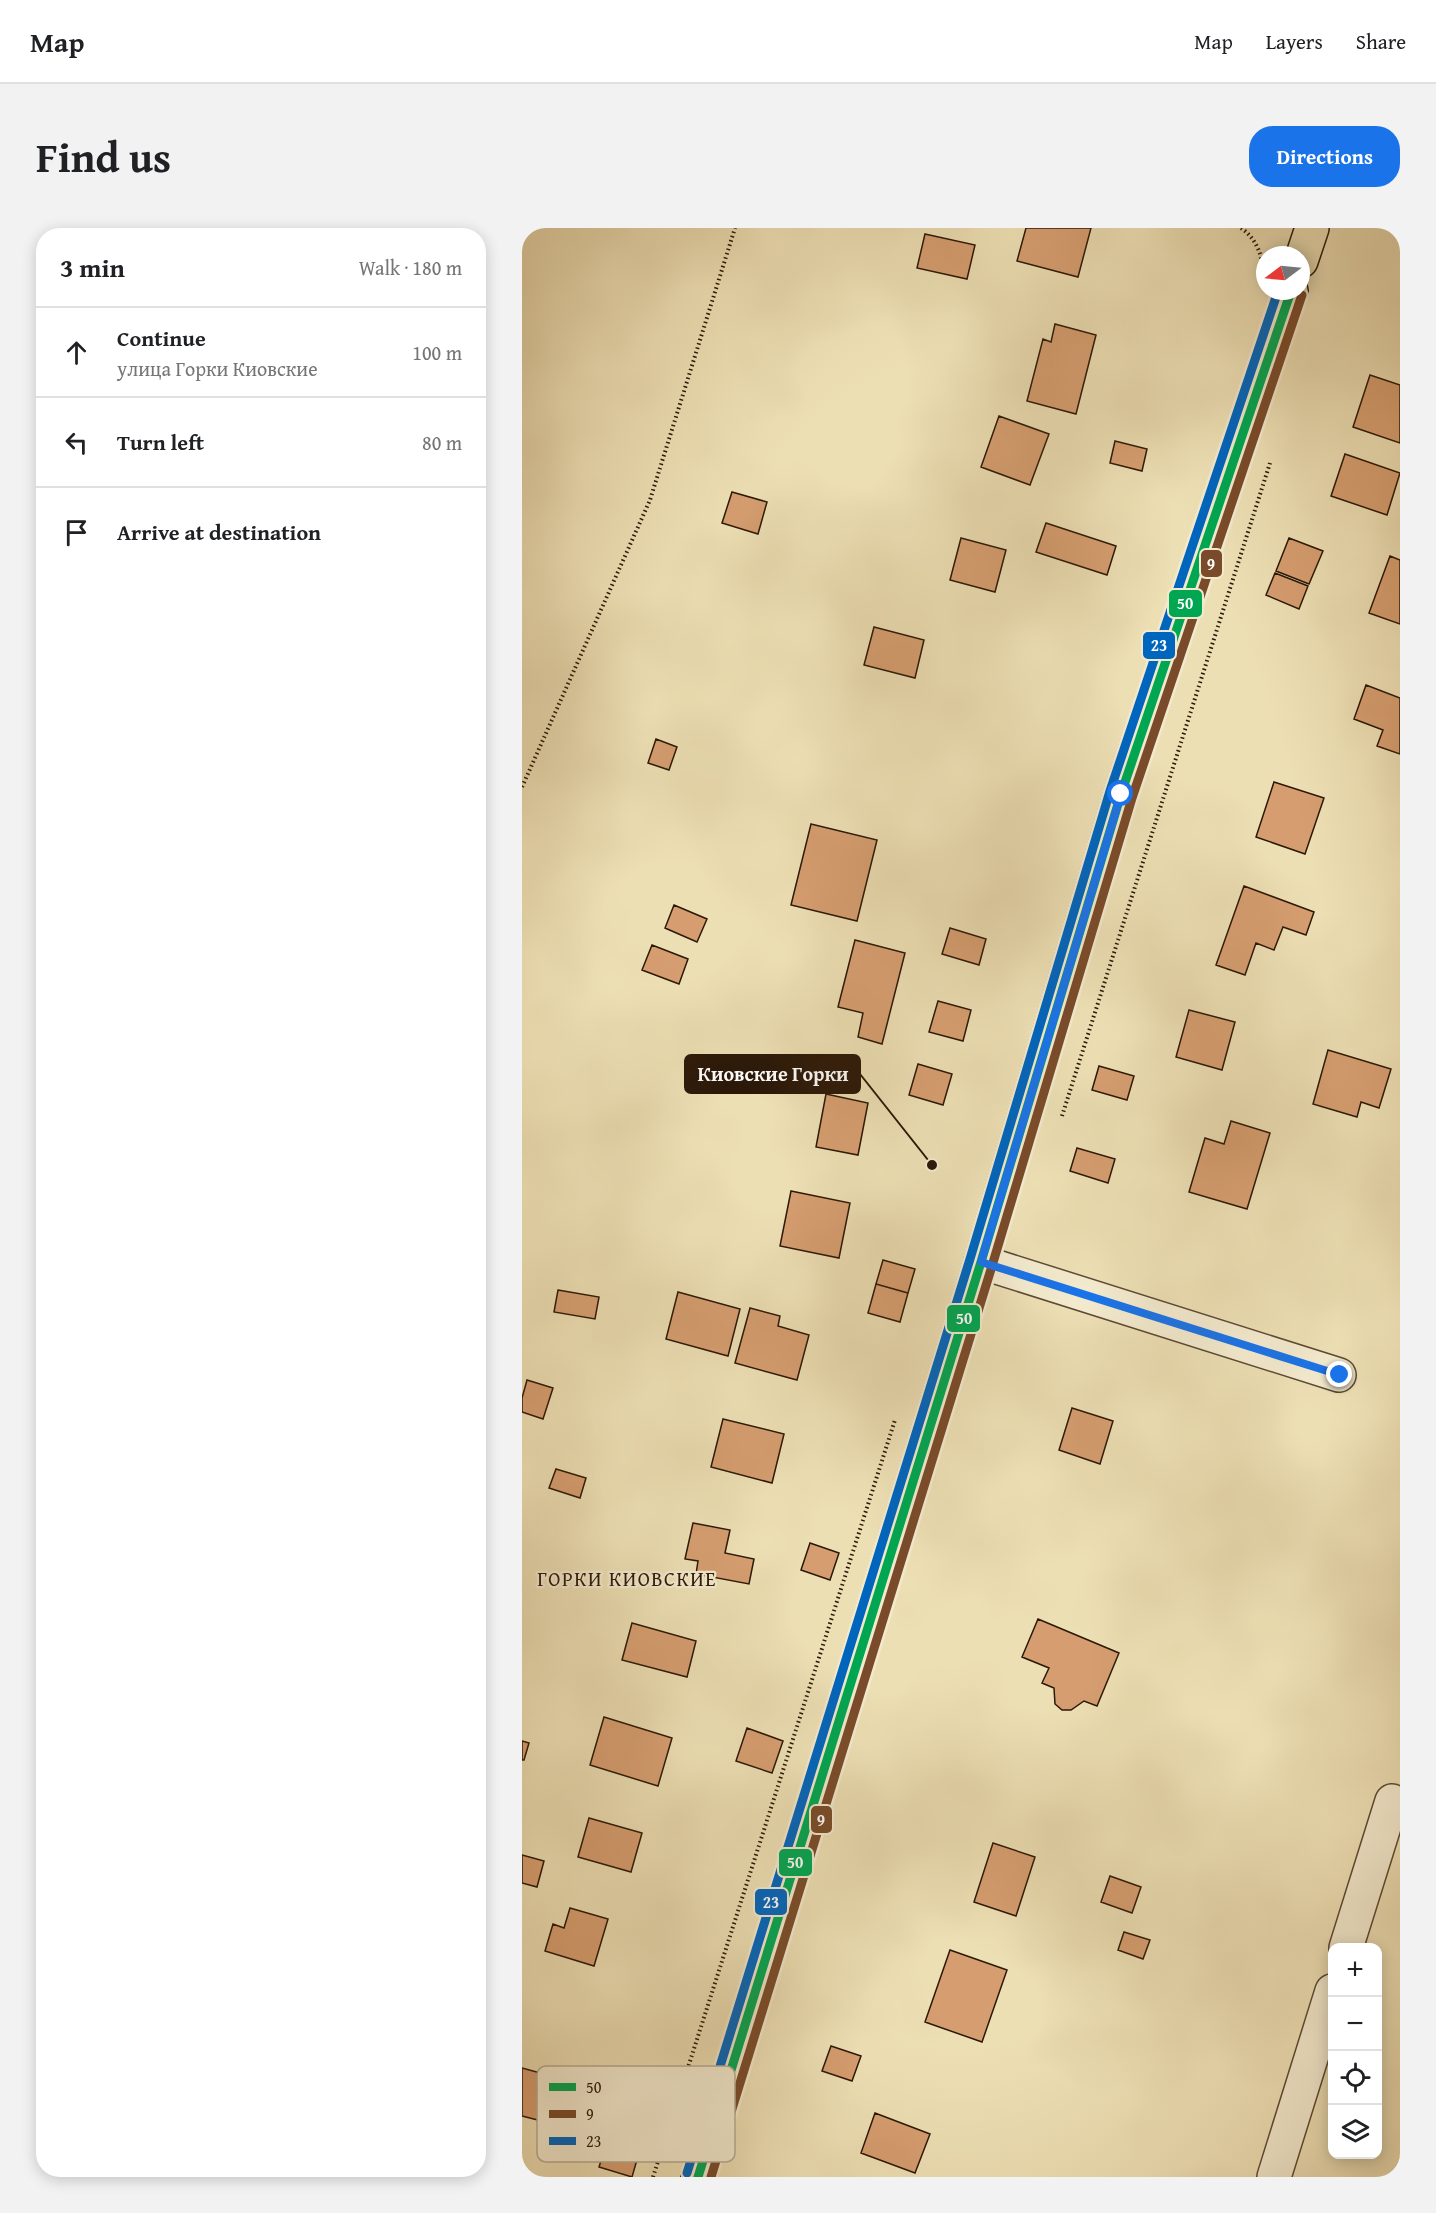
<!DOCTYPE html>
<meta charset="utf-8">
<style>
body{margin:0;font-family:"Gentium Book Plus",serif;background:#f2f2f2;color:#202124}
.controls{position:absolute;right:18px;bottom:18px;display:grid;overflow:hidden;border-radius:12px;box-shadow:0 3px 15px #0003}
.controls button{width:54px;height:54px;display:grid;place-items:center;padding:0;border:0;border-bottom:2px solid #e0e0e0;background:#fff;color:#202124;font:30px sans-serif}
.compass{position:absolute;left:734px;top:18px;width:54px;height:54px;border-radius:50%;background:#fff;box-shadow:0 3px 15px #0003;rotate:254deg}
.stop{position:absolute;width:18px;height:18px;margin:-14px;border:4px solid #1a73e8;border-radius:50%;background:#fff}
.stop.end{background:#1a73e8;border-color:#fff;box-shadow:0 2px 6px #0008}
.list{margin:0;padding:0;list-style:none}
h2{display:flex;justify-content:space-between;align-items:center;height:78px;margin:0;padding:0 24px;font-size:26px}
h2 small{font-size:20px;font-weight:400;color:#757577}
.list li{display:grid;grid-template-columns:39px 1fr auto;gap:18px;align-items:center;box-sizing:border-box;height:90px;padding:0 24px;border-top:2px solid #e0e0e0}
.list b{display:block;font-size:22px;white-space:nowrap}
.list p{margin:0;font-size:20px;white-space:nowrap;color:#757577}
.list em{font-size:20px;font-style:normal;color:#757577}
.icon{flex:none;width:33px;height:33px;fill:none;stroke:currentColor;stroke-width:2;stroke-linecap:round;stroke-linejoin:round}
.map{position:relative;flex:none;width:878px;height:1949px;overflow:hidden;border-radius:24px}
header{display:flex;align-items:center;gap:36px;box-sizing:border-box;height:84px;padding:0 30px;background:#fff;border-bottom:2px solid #e0e0e0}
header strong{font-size:28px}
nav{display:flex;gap:33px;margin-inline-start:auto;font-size:21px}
.intro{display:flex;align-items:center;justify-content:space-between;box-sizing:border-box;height:144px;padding:0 36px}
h1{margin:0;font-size:42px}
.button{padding:15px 27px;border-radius:24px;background:#1a73e8;color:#fff;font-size:21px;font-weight:700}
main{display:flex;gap:36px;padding:0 36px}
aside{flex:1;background:#fff;border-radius:24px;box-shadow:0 3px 15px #0003}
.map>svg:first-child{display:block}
</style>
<header>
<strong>Map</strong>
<nav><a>Map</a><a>Layers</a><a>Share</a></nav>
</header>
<div class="intro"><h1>Find us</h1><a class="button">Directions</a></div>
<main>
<aside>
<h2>3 min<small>Walk · 180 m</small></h2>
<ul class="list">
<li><svg class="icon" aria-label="ahead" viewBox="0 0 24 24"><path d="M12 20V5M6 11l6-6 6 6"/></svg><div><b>Continue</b><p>улица Горки Киовские</p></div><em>100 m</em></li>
<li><svg class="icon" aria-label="left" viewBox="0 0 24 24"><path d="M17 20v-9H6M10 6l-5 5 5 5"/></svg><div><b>Turn left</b></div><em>80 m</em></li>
<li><svg class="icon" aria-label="arrive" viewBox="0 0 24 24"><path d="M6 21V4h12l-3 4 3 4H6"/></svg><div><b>Arrive at destination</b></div></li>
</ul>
</aside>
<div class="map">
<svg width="878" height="1949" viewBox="0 0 878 1949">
<rect width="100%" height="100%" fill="#eddfb4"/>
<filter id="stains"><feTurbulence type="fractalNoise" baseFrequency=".00333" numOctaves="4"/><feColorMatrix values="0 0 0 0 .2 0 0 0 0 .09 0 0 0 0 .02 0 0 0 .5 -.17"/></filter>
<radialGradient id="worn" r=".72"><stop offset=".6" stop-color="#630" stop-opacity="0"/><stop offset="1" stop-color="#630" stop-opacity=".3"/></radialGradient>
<path fill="#d69e70" stroke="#2b1808" stroke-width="1.5" d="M 504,0 L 569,0 L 556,49 L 495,33 Z
M 403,6 L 453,17 L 445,51 L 395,40 Z
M 533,96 L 574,107 L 554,186 L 505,173 L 521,111 L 529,114 Z
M 848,147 L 878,157 L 878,215 L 831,199 Z
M 477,188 L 527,206 L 508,257 L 459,239 Z
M 593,213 L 625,221 L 620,243 L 588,235 Z
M 823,226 L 878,245 L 865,287 L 809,268 Z
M 210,264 L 245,274 L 236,306 L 200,295 Z
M 524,295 L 594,318 L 585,347 L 514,324 Z
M 439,310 L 484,322 L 473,364 L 428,352 Z
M 767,310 L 801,323 L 787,356 L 754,343 Z
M 868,328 L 878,332 L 878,396 L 847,385 Z
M 753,345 L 786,358 L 777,381 L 744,367 Z
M 352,399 L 402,412 L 393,450 L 342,437 Z
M 844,457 L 878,470 L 878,526 L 855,518 L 861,502 L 832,491 Z
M 134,511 L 155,519 L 147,542 L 126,535 Z
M 752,554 L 802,570 L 783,626 L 734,609 Z
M 289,596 L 355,612 L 335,693 L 269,677 Z
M 722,658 L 792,684 L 784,707 L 761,699 L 752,722 L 734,715 L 723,747 L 694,737 Z
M 152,677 L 185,691 L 175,714 L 143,700 Z
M 428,700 L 464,711 L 457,737 L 420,726 Z
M 333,712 L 383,725 L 360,816 L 336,809 L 341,785 L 316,779 Z
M 130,717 L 166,731 L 157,756 L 120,742 Z
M 416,773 L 449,782 L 441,813 L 407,804 Z
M 667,782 L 713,794 L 700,842 L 654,829 Z
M 806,822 L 869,841 L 857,880 L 839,874 L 835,889 L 791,876 Z
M 396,836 L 430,846 L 421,877 L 387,867 Z
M 577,838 L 612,848 L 605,872 L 570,862 Z
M 304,866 L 346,875 L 336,927 L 294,919 Z
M 709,893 L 748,905 L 725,981 L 667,964 L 683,910 L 702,916 Z
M 555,920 L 593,931 L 586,955 L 548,943 Z
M 269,963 L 328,975 L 317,1030 L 258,1018 Z
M 361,1032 L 393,1041 L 386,1065 L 354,1056 Z
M 354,1056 L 386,1065 L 378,1094 L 346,1085 Z
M 36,1062 L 77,1069 L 73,1091 L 32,1084 Z
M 156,1064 L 218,1081 L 206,1128 L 144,1111 Z
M 228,1080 L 258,1088 L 256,1098 L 287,1107 L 275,1152 L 213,1135 Z
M 5,1152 L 31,1160 L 21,1191 L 0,1184 L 0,1170 Z
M 550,1180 L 591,1193 L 578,1236 L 537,1222 Z
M 201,1191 L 262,1206 L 250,1255 L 189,1239 Z
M 34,1241 L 64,1250 L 58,1270 L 27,1260 Z
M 171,1295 L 208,1302 L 203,1325 L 232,1331 L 227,1356 L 174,1346 L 176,1333 L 163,1331 Z
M 288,1315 L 317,1325 L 308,1352 L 279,1342 Z
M 516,1391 L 597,1425 L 575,1478 L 562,1473 L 549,1482 L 540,1482 L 533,1476 L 532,1460 L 520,1455 L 527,1440 L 500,1429 Z
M 110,1395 L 174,1413 L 165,1449 L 100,1432 Z
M 82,1489 L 150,1510 L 136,1558 L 68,1537 Z
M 225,1500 L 261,1513 L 250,1545 L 214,1533 Z
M 0,1513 L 7,1515 L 2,1532 L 0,1532 Z
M 67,1590 L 120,1605 L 109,1644 L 56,1629 Z
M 471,1615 L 513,1629 L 494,1688 L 452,1674 Z
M 0,1627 L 22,1633 L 15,1659 L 0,1655 Z
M 588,1648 L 619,1659 L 610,1685 L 579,1674 Z
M 48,1680 L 86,1691 L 72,1738 L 23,1723 L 31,1696 L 42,1700 Z
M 602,1704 L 628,1712 L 621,1731 L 596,1722 Z
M 428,1722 L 485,1742 L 460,1814 L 403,1794 Z
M 309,1818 L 339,1828 L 330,1853 L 300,1843 Z
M 0,1840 L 51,1854 L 39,1898 L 0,1888 Z
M 353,1885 L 408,1906 L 393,1945 L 339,1925 Z
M 89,1901 L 121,1911 L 110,1949 L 77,1939 Z"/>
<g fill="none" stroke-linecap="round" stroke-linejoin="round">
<defs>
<path id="minor" d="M 459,1034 L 817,1147
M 824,1720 L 870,1573 L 878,1576
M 752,1949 L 810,1763"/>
<path id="major" d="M 779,33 L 790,0
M 176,1949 L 459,1034 L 599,566 L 769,63"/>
</defs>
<use href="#minor" stroke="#5c4a33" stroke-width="36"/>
<use href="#major" stroke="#2b1808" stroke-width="36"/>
<path stroke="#2b1808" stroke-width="4" stroke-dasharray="1.5 3" stroke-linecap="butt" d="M 719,0 C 733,9 744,31 739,48
M 0,559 L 128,272 L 213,0
M 540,888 L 748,235
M 131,1949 L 373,1192"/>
<use href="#minor" stroke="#f3eace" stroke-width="33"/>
<use href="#major" stroke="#eddfb4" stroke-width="33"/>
<defs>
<path id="bus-1" d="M 176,1949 L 459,1034 L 599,566 L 769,63"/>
<path id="bus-2" d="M 189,1949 L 470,1038 L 610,570 L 780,67"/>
<path id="bus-3" d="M 165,1945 L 448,1031 L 588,563 L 756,63"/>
</defs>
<use href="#bus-1" stroke="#f3eace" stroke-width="14"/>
<use href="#bus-2" stroke="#f3eace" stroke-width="14"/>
<use href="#bus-3" stroke="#f3eace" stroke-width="14"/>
<use href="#bus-1" stroke="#00a651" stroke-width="9"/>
<use href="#bus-2" stroke="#7a4b2a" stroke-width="9"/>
<use href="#bus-3" stroke="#0065bd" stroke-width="9"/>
</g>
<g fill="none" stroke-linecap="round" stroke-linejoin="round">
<path stroke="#1a73e8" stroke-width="8" d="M 599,566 L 459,1034 L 818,1147"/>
</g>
<g text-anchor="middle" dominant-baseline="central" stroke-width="4.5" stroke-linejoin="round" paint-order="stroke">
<g font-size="20" letter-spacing="1.5" fill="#2b1808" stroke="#f3eace">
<text x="105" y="1350">ГОРКИ КИОВСКИЕ</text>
</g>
</g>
<rect x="15" y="1838" width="198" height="96" rx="9" fill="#f3eace" stroke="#b7ab93" stroke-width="1.5"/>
<rect x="27" y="1855" width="27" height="8" fill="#00a651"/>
<rect x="27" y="1882" width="27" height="8" fill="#7a4b2a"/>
<rect x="27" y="1909" width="27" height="8" fill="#0065bd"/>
<g font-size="16" fill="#2b1808">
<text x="64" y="1865">50</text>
<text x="64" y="1892">9</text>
<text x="64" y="1919">23</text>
</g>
<path fill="none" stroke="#2b1808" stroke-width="2" d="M410 937L338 846"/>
<circle fill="#2b1808" stroke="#f3eace" stroke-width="2" cx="410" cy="937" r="6"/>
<rect fill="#2b1808" stroke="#2b1808" stroke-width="2" x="163" y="827" width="175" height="38" rx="6"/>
<g font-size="20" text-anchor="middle" font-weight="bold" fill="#fff">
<text x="251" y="853">Киовские Горки</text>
</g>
<g stroke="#f3eace" stroke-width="2">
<rect x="678" y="321" width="23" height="29" rx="6" fill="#7a4b2a"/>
<rect x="646" y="361" width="35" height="29" rx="6" fill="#00a651"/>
<rect x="620" y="403" width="34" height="29" rx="6" fill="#0065bd"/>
<rect x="424" y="1076" width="35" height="29" rx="6" fill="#00a651"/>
<rect x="288" y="1577" width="23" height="29" rx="6" fill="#7a4b2a"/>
<rect x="256" y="1620" width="35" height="29" rx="6" fill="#00a651"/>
<rect x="232" y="1660" width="34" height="28" rx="6" fill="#0065bd"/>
</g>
<g font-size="16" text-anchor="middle" font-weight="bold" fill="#fff">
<text x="689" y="342">9</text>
<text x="663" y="381">50</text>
<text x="637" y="423">23</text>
<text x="442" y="1096">50</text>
<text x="299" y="1598">9</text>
<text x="273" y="1640">50</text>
<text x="249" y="1680">23</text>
</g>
<rect width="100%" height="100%" filter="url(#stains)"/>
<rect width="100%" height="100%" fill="url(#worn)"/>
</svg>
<div class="controls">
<button>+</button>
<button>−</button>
<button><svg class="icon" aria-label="locate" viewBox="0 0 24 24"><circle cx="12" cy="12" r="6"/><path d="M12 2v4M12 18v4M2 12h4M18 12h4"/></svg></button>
<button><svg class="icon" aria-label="layers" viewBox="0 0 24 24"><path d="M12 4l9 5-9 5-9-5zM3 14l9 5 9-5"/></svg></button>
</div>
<svg class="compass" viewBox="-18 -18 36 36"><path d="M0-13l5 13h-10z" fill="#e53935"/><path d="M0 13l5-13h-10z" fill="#757577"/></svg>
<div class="stop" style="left:599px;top:566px"></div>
<div class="stop end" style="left:818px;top:1147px"></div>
</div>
</main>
